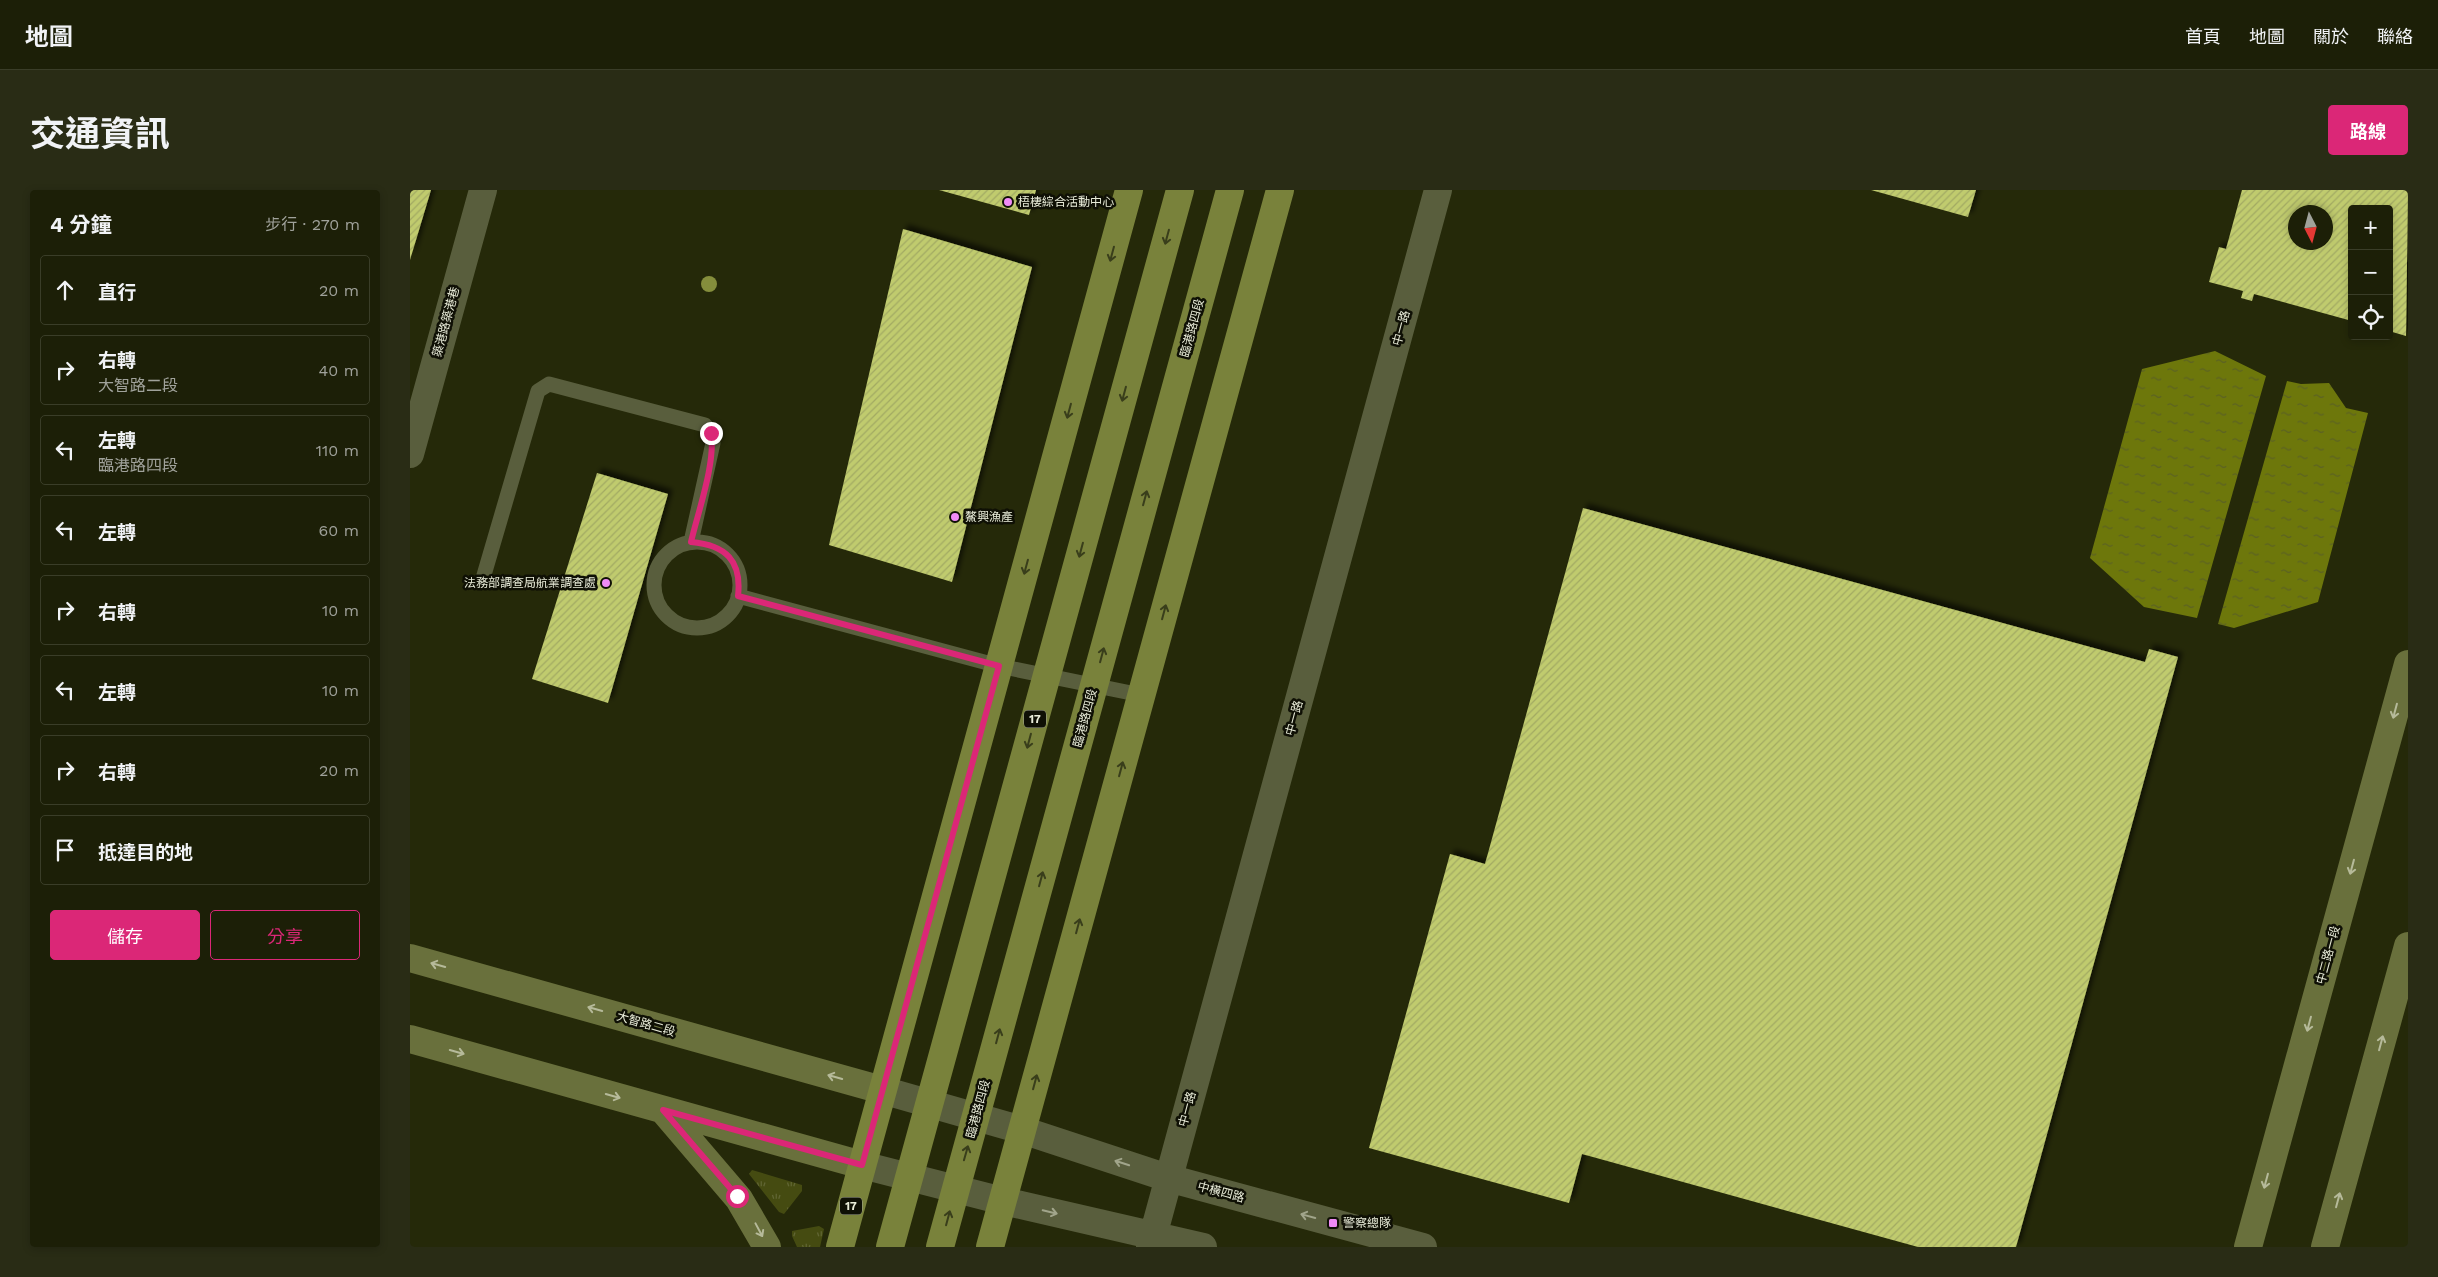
<!DOCTYPE html>
<html lang="zh-TW">
<meta charset="utf-8">
<style>
body{margin:0;font-family:"Work Sans","Noto Sans TC",sans-serif;background:#292c15;color:#f1f3f6}
.controls{position:absolute;right:15px;top:15px;display:grid;overflow:hidden;border-radius:5px;box-shadow:0 2px 8px #0003}
.controls button{width:45px;height:45px;display:grid;place-items:center;padding:0;border:0;border-bottom:1px solid #3a3d28;background:#1c1f07;color:#f1f3f6;font:25px sans-serif}
.compass{position:absolute;left:1878px;top:15px;width:45px;height:45px;border-radius:50%;background:#1c1f07;box-shadow:0 2px 8px #0003;rotate:174deg}
.stop{position:absolute;width:15px;height:15px;margin:-11px;border:4px solid #db2777;border-radius:50%;background:#fff}
.stop.end{background:#db2777;border-color:#fff;box-shadow:0 1px 5px #0008}
.list{margin:0;padding:0;list-style:none}
h2{display:flex;justify-content:space-between;align-items:center;height:65px;margin:0;padding:0 20px;font-size:21px}
h2 small{font-size:16px;font-weight:400;color:#a0a29b}
.list li{display:grid;grid-template-columns:32px 1fr auto;gap:15px;align-items:center;box-sizing:border-box;height:70px;margin:0 10px 10px;padding:0 10px;border:1px solid #3a3d28;border-radius:5px}
.list b{display:block;font-size:19px;white-space:nowrap}
.list p{margin:0;font-size:16px;white-space:nowrap;color:#a0a29b}
.list em{font-size:16px;font-style:normal;color:#a0a29b}
.actions{display:flex;gap:10px;padding:15px 20px}
.actions a{flex:1;padding:11px 0;border:1px solid #db2777;border-radius:5px;text-align:center;font-size:18px;color:#db2777}
.actions .main{background:#db2777;color:#fff}
.icon{flex:none;width:28px;height:28px;fill:none;stroke:currentColor;stroke-width:2;stroke-linecap:round;stroke-linejoin:round}
.map{position:relative;flex:none;width:1998px;height:1057px;overflow:hidden;border-radius:5px}
header{display:flex;align-items:center;gap:30px;box-sizing:border-box;height:70px;padding:0 25px;background:#1c1f07;border-bottom:1px solid #3a3d28}
header strong{font-size:24px}
nav{display:flex;gap:28px;margin-inline-start:auto;font-size:18px}
.intro{display:flex;align-items:center;justify-content:space-between;box-sizing:border-box;height:120px;padding:0 30px}
h1{margin:0;font-size:35px}
.button{padding:12px 22px;border-radius:5px;background:#db2777;color:#fff;font-size:18px;font-weight:700}
main{display:flex;gap:30px;padding:0 30px}
aside{flex:1;background:#1c1f07;border-radius:5px;box-shadow:0 2px 8px #0003}
.map>svg:first-child{display:block}
</style>
<header>
<strong>地圖</strong>
<nav><a>首頁</a><a>地圖</a><a>關於</a><a>聯絡</a></nav>
</header>
<div class="intro"><h1>交通資訊</h1><a class="button">路線</a></div>
<main>
<aside>
<h2>4 分鐘<small>步行 · 270 m</small></h2>
<ul class="list">
<li><svg class="icon" aria-label="ahead" viewBox="0 0 24 24"><path d="M12 20V5M6 11l6-6 6 6"/></svg><div><b>直行</b></div><em>20 m</em></li>
<li><svg class="icon" aria-label="right" viewBox="0 0 24 24"><path d="M7 20v-9h11M14 6l5 5-5 5"/></svg><div><b>右轉</b><p>大智路二段</p></div><em>40 m</em></li>
<li><svg class="icon" aria-label="left" viewBox="0 0 24 24"><path d="M17 20v-9H6M10 6l-5 5 5 5"/></svg><div><b>左轉</b><p>臨港路四段</p></div><em>110 m</em></li>
<li><svg class="icon" aria-label="left" viewBox="0 0 24 24"><path d="M17 20v-9H6M10 6l-5 5 5 5"/></svg><div><b>左轉</b></div><em>60 m</em></li>
<li><svg class="icon" aria-label="right" viewBox="0 0 24 24"><path d="M7 20v-9h11M14 6l5 5-5 5"/></svg><div><b>右轉</b></div><em>10 m</em></li>
<li><svg class="icon" aria-label="left" viewBox="0 0 24 24"><path d="M17 20v-9H6M10 6l-5 5 5 5"/></svg><div><b>左轉</b></div><em>10 m</em></li>
<li><svg class="icon" aria-label="right" viewBox="0 0 24 24"><path d="M7 20v-9h11M14 6l5 5-5 5"/></svg><div><b>右轉</b></div><em>20 m</em></li>
<li><svg class="icon" aria-label="arrive" viewBox="0 0 24 24"><path d="M6 21V4h12l-3 4 3 4H6"/></svg><div><b>抵達目的地</b></div></li>
</ul>
<div class="actions"><a class="main">儲存</a><a>分享</a></div>
</aside>
<div class="map">
<svg width="1998" height="1057" viewBox="0 0 1998 1057">
<defs>
<pattern id="grass-tufts" width="24" height="20" patternUnits="userSpaceOnUse" patternTransform="scale(1.25)"><rect width="24" height="20" fill="#454b11"/><path d="M3 7l-1-3M5 7V3M7 7l1-3M15 17l-1-3M17 17v-4M19 17l1-3" fill="none" stroke="#606533"/></pattern>
<pattern id="water-ripples" width="26" height="14" patternUnits="userSpaceOnUse" patternTransform="scale(1.25)"><rect width="26" height="14" fill="#6d770b"/><path d="M2 4q2-2 4 0t4 0M15 11q2-2 4 0t4 0" fill="none" stroke="#5b6123"/></pattern>
<pattern id="building-hatch" width="6" height="6" patternUnits="userSpaceOnUse" patternTransform="scale(1.25)"><rect width="6" height="6" fill="#c0cb6e"/><path d="M-1 1l2-2M0 6l6-6M5 7l2-2" fill="none" stroke="#a2aa63"/></pattern>
<filter id="shadow"><feDropShadow dx="4.5" dy="-4.5" stdDeviation="2.5" flood-color="#0009"/></filter>
</defs>
<rect width="100%" height="100%" fill="#252909"/>
<path fill="url(#grass-tufts)" d="M 342,980 L 392,995 L 392,1001 L 374,1024 L 369,1022 L 339,984 Z
M 409,1036 L 414,1039 L 410,1057 L 387,1057 L 382,1046 L 382,1041 Z"/>
<path fill="url(#water-ripples)" d="M 1805,161 L 1856,186 L 1787,428 L 1734,417 L 1680,368 L 1732,179 Z
M 1877,191 L 1891,194 L 1919,193 L 1936,218 L 1958,223 L 1908,412 L 1824,438 L 1808,434 Z"/>
<path fill="url(#building-hatch)" fill-rule="evenodd" filter="url(#shadow)" d="M 0,0 L 21,0 L 0,70 Z
M 529,0 L 626,0 L 619,25 Z
M 1461,0 L 1566,0 L 1558,27 Z
M 1832,0 L 1998,0 L 1996,146 L 1979,141 L 1979,19 L 1942,19 L 1942,131 L 1844,104 L 1842,111 L 1831,108 L 1833,101 L 1799,92 L 1809,57 L 1816,59 ZM 1886,22 L 1916,22 L 1916,52 L 1886,52 Z
M 493,39 L 622,77 L 542,392 L 419,355 Z
M 187,283 L 258,304 L 198,513 L 122,489 Z
M 1173,318 L 1735,472 L 1739,459 L 1768,467 L 1606,1057 L 1508,1057 L 1172,964 L 1159,1013 L 959,958 L 1040,664 L 1075,674 Z"/>
<g fill="none" stroke-linecap="round" stroke-linejoin="round">
<path stroke="#595e3d" stroke-width="15" d="M244 395a43 43 0 1 1 86 0a43 43 0 1 1-86 0Z
M 74,385 L 128,201 L 139,194 L 295,235 L 301,243 L 303,253 L 281,352
M 328,406 L 589,476 L 731,505"/>
<path stroke="#595e3d" stroke-width="28" d="M 0,264 L 73,0
M 472,900 L 612,940 L 758,988 L 1013,1057
M 452,975 L 593,1011 L 793,1057
M 740,1057 L 1028,0"/>
<path stroke="#69703c" stroke-width="28" d="M 0,768 L 472,900
M 0,849 L 452,975
M 253,920 L 329,1009 L 357,1057
M 1838,1057 L 1998,474
M 1915,1057 L 1998,756"/>
<path stroke="#79823b" stroke-width="28" d="M 430,1057 L 719,0
M 480,1057 L 770,0
M 530,1057 L 820,0
M 580,1057 L 870,0"/>
</g>
<circle fill="#858e3c" cx="299" cy="94" r="8"/>
<defs><path id="oneway-shaft" d="M-6 0H5M1.5-3L5.5 0L1.5 3" fill="none" stroke-width="1.6" stroke-linecap="round" stroke-linejoin="round" transform="scale(1.25)"/></defs>
<g stroke="#393e1b">
<use href="#oneway-shaft" transform="translate(757 47) rotate(105)"/>
<use href="#oneway-shaft" transform="translate(702 64) rotate(105)"/>
<use href="#oneway-shaft" transform="translate(714 204) rotate(105)"/>
<use href="#oneway-shaft" transform="translate(659 221) rotate(105)"/>
<use href="#oneway-shaft" transform="translate(735 308) rotate(-75)"/>
<use href="#oneway-shaft" transform="translate(671 360) rotate(105)"/>
<use href="#oneway-shaft" transform="translate(616 377) rotate(105)"/>
<use href="#oneway-shaft" transform="translate(754 422) rotate(-75)"/>
<use href="#oneway-shaft" transform="translate(692 465) rotate(-75)"/>
<use href="#oneway-shaft" transform="translate(619 551) rotate(105)"/>
<use href="#oneway-shaft" transform="translate(711 579) rotate(-75)"/>
<use href="#oneway-shaft" transform="translate(631 689) rotate(-75)"/>
<use href="#oneway-shaft" transform="translate(668 736) rotate(-75)"/>
<use href="#oneway-shaft" transform="translate(588 846) rotate(-75)"/>
<use href="#oneway-shaft" transform="translate(625 892) rotate(-75)"/>
<use href="#oneway-shaft" transform="translate(556 963) rotate(-74)"/>
<use href="#oneway-shaft" transform="translate(538 1028) rotate(-75)"/>
</g>
<g stroke="#b6ba9a">
<use href="#oneway-shaft" transform="translate(1985 521) rotate(105)"/>
<use href="#oneway-shaft" transform="translate(1942 677) rotate(105)"/>
<use href="#oneway-shaft" transform="translate(28 775) rotate(-164)"/>
<use href="#oneway-shaft" transform="translate(185 819) rotate(-164)"/>
<use href="#oneway-shaft" transform="translate(1899 834) rotate(105)"/>
<use href="#oneway-shaft" transform="translate(1971 853) rotate(-75)"/>
<use href="#oneway-shaft" transform="translate(47 862) rotate(16)"/>
<use href="#oneway-shaft" transform="translate(425 887) rotate(-164)"/>
<use href="#oneway-shaft" transform="translate(203 906) rotate(16)"/>
<use href="#oneway-shaft" transform="translate(1856 991) rotate(105)"/>
<use href="#oneway-shaft" transform="translate(1928 1010) rotate(-75)"/>
<use href="#oneway-shaft" transform="translate(349 1040) rotate(62)"/>
</g>
<g stroke="#a1a58b">
<use href="#oneway-shaft" transform="translate(712 973) rotate(-162)"/>
<use href="#oneway-shaft" transform="translate(640 1022) rotate(13)"/>
<use href="#oneway-shaft" transform="translate(898 1026) rotate(-165)"/>
</g>
<g fill="none" stroke-linecap="round" stroke-linejoin="round">
<path stroke="#db2777" stroke-width="6" d="M 301,243 C 306,272 288,322 281,352 C 316,355 332,371 328,406 L 589,476 L 452,975 L 253,920 L 327,1006"/>
</g>
<g fill="#f08bf6" stroke="#0f1005" stroke-width="2">
<circle cx="598" cy="12" r="5"/>
<circle cx="545" cy="327" r="5"/>
<circle cx="196" cy="393" r="5"/>
<rect x="918" y="1028" width="10" height="10" rx="2.5"/>
</g>
<g text-anchor="middle" dominant-baseline="central" stroke-width="5" stroke-linejoin="round" paint-order="stroke">
<g fill="#0f1005" stroke="#a8aa99" stroke-width="1">
<rect x="614" y="520.5" width="22" height="17" rx="4"/>
<rect x="430" y="1007.5" width="22" height="17" rx="4"/>
</g>
<g font-size="11" font-weight="bold" fill="#e9ecd9">
<text x="625" y="529">17</text>
<text x="441" y="1016">17</text>
</g>
<g font-size="12" fill="#e9ecd9" stroke="#0f1005" text-anchor="start">
<text x="608" y="12">梧棲綜合活動中心</text>
<text x="555" y="327">鰲興漁產</text>
<text x="186" y="393" text-anchor="end">法務部調查局航業調查處</text>
<text x="933" y="1033">警察總隊</text>
</g>
<g font-size="12" fill="#e9ecd9" stroke="#0f1005">
<text transform="translate(36 132) rotate(-75)">築港路築港巷</text>
<text transform="translate(782 138) rotate(-75)">臨港路四段</text>
<text transform="translate(991 138) rotate(-75)">中一路</text>
<text transform="translate(675 528) rotate(-75)">臨港路四段</text>
<text transform="translate(884 528) rotate(-75)">中一路</text>
<text transform="translate(1918 765) rotate(-75)">中二路一段</text>
<text transform="translate(236 834) rotate(16)">大智路二段</text>
<text transform="translate(568 919) rotate(-75)">臨港路四段</text>
<text transform="translate(777 919) rotate(-75)">中一路</text>
<text transform="translate(811 1002) rotate(15)">中橫四路</text>
</g>
</g>
</svg>
<div class="controls">
<button>+</button>
<button>−</button>
<button><svg class="icon" aria-label="locate" viewBox="0 0 24 24"><circle cx="12" cy="12" r="6"/><path d="M12 2v4M12 18v4M2 12h4M18 12h4"/></svg></button>
</div>
<svg class="compass" viewBox="-18 -18 36 36"><path d="M0-13l5 13h-10z" fill="#e53935"/><path d="M0 13l5-13h-10z" fill="#a0a29b"/></svg>
<div class="stop" style="left:327px;top:1006px"></div>
<div class="stop end" style="left:301px;top:243px"></div>
</div>
</main>
